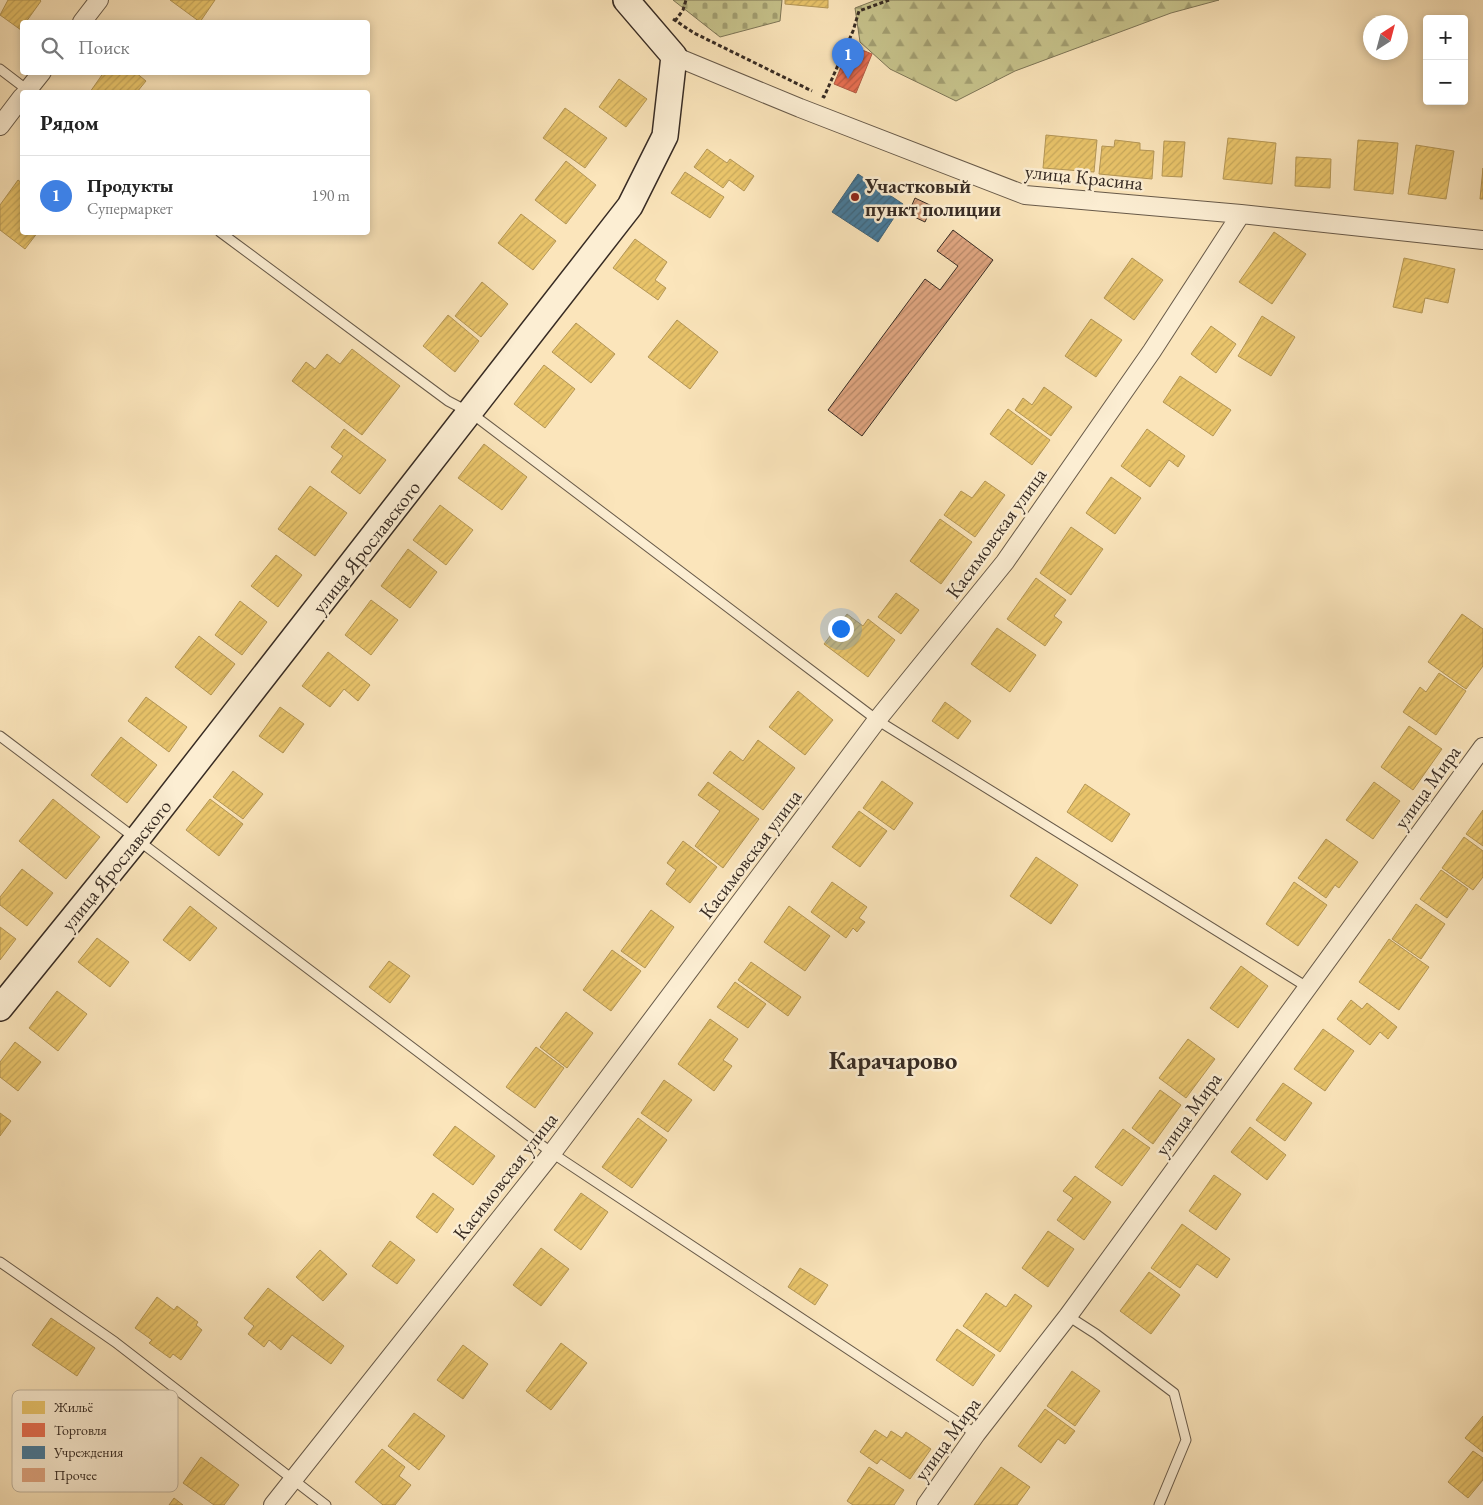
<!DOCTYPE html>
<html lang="ru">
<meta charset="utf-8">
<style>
body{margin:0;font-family:"EB Garamond",serif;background:#f6f6f6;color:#222}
.controls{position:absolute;right:15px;top:15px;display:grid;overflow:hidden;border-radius:5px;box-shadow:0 2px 8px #0003}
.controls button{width:45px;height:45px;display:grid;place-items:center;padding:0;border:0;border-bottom:1px solid #e0e0e0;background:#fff;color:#222;font:25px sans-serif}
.compass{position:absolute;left:1363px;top:15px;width:45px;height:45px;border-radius:50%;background:#fff;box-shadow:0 2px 8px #0003;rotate:36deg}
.you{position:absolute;left:840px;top:628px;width:18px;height:18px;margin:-12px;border:4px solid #fff;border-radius:50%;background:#1a73e8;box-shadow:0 0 0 8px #1a73e833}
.badge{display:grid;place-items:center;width:32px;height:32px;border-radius:50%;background:#2563eb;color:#fff;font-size:16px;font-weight:700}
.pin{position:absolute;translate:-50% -41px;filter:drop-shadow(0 1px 2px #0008)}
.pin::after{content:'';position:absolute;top:26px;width:18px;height:15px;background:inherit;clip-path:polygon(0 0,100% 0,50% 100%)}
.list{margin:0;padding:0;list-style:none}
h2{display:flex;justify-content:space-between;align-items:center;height:65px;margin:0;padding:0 20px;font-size:21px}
h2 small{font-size:16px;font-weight:400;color:#767676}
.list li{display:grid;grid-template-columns:32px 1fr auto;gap:15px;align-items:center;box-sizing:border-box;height:80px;padding:0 20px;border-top:1px solid #e0e0e0}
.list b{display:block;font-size:19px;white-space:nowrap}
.list p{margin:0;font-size:16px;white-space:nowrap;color:#767676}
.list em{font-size:16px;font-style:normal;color:#767676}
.icon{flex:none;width:28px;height:28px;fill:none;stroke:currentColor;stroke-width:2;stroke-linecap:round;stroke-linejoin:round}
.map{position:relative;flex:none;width:1483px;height:1505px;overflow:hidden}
.search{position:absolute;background:#fff;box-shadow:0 2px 8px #0003;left:20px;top:20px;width:350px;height:55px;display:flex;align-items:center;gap:12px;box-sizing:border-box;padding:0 18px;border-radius:5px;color:#767676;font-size:19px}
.panel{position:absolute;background:#fff;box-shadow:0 2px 8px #0003;left:20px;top:90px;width:350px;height:145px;border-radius:5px}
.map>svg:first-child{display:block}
</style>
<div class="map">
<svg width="1483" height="1505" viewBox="0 0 1483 1505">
<defs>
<pattern id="forest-firs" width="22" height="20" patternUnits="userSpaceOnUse" patternTransform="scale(1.25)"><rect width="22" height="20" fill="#c6c28b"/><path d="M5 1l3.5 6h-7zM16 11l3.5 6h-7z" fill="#a29e71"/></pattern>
<pattern id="cemetery-stones" width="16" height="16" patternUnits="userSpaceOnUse" patternTransform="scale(1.25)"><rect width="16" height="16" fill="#c6c28b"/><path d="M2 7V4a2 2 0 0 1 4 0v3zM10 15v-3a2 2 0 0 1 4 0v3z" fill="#a29e71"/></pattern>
<pattern id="homes-hatch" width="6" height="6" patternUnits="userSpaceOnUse" patternTransform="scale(1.25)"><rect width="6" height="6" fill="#e9c46a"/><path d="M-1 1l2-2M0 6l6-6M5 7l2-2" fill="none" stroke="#c8a95c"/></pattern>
<pattern id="shops-hatch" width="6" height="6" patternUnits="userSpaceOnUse" patternTransform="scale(1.25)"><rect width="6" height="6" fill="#e76f51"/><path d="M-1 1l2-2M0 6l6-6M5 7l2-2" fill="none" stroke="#bc5b43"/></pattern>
<pattern id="public-hatch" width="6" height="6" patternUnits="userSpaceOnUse" patternTransform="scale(1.25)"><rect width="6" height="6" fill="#457b9d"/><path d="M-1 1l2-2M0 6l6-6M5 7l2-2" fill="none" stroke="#3a6580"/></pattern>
<pattern id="building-hatch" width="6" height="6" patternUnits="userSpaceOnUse" patternTransform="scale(1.25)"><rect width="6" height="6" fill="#dfa580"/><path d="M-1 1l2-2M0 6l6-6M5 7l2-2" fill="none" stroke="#b68768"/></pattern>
</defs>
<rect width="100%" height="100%" fill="#fbe5bb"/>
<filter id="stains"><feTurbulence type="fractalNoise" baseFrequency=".004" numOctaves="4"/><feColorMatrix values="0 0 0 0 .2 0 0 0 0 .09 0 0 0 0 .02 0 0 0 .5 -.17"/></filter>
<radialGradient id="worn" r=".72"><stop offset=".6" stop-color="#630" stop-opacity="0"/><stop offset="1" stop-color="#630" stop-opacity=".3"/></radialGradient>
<path fill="url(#forest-firs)" stroke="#7e7657" d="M 876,0 L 1219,0 L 1171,13 L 1015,71 L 956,101 L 890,69 L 860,42 L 855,8 Z"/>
<path fill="url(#cemetery-stones)" stroke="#7e7657" d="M 673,0 L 782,0 L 780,21 L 720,37 Z"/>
<path fill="url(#homes-hatch)" stroke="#b49655" d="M 8,0 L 40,0 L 41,1 L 26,22 L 22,22 L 21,30 L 0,15 Z
M 170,0 L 215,0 L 200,22 Z
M 785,0 L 828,0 L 828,8 L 785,4 Z
M 104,72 L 135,72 L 146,81 L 137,92 L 90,92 Z
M 619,79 L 647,99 L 626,127 L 599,107 Z
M 565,108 L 607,138 L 585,168 L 543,138 Z
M 1046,135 L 1097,140 L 1094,172 L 1043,168 Z
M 1228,138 L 1276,143 L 1272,184 L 1223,179 Z
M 1115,140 L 1140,143 L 1140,150 L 1154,151 L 1152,179 L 1099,174 L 1102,146 L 1114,147 Z
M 1358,140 L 1398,143 L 1393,194 L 1354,190 Z
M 1164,141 L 1185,142 L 1182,177 L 1162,176 Z
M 1416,145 L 1454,151 L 1446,199 L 1408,194 Z
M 707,149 L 727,163 L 730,159 L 754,176 L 744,191 L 729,180 L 723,188 L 694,167 Z
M 1296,157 L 1331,159 L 1330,188 L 1295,186 Z
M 566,161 L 596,185 L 566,224 L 535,200 Z
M 1483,168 L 1483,199 L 1480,199 Z
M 685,172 L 724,197 L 710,218 L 671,193 Z
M 18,180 L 22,183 L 22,232 L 38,232 L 25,249 L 0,230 L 0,205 Z
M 521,214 L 556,241 L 533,270 L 498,243 Z
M 1274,232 L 1306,254 L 1272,304 L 1239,282 Z
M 635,239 L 667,262 L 655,280 L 666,288 L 658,300 L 613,268 Z
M 1132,258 L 1163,280 L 1134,320 L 1104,298 Z
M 1404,258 L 1455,269 L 1448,303 L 1425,298 L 1422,313 L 1393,307 Z
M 482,282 L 508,304 L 481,337 L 455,316 Z
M 448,315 L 479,341 L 455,372 L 423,346 Z
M 1262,316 L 1295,337 L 1271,376 L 1238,356 Z
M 1091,319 L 1122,340 L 1096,377 L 1065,356 Z
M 677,320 L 718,352 L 690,389 L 648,357 Z
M 576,323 L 615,354 L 591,383 L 552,352 Z
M 1211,326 L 1236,344 L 1216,373 L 1191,354 Z
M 352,349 L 400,386 L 362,435 L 292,381 L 306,362 L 315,369 L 327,354 L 340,364 Z
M 544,365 L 575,389 L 545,428 L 514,404 Z
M 1180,376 L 1231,410 L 1213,436 L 1163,402 Z
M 1044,387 L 1072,407 L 1051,436 L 1015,410 L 1023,398 L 1032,405 Z
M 1008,409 L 1050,440 L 1032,465 L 990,434 Z
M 344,429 L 386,460 L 360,494 L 331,472 L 343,456 L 331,447 Z
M 1147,429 L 1185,456 L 1178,467 L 1169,460 L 1150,487 L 1121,466 Z
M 484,444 L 527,477 L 502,510 L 458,478 Z
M 1111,477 L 1141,498 L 1115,534 L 1086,513 Z
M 985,481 L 1005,495 L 975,537 L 944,515 L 961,491 L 972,498 Z
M 310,486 L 347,513 L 315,556 L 278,529 Z
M 440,505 L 473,530 L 446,565 L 413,540 Z
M 940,519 L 972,542 L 941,584 L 910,561 Z
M 1071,527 L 1103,549 L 1071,595 L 1040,573 Z
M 408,549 L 437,572 L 410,608 L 381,586 Z
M 276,555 L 302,575 L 278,607 L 251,586 Z
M 1036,578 L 1066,600 L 1054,616 L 1062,622 L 1045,646 L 1007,619 Z
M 896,593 L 919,610 L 901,634 L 878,617 Z
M 371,600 L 398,620 L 371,655 L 345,635 Z
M 240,601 L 267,622 L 242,655 L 215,635 Z
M 847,614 L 863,626 L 868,619 L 895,640 L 868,677 L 824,644 Z
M 1462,614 L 1483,629 L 1483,666 L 1466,689 L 1428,662 Z
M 997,628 L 1036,655 L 1010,692 L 971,664 Z
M 199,636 L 235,664 L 211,695 L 175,667 Z
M 328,652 L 370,685 L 358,701 L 344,689 L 330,707 L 302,686 Z
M 1439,673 L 1466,691 L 1436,735 L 1403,712 L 1420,687 L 1426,692 Z
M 798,691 L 833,720 L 805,755 L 769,727 Z
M 146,697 L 187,727 L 169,752 L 128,721 Z
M 945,702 L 971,721 L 958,739 L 932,721 Z
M 280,707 L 304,724 L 283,753 L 259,736 Z
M 1409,726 L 1442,749 L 1413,790 L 1381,767 Z
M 121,737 L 157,765 L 127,803 L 91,775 Z
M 758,740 L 795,768 L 763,810 L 713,773 L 730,751 L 743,761 Z
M 233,771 L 263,794 L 243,819 L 213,797 Z
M 882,781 L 913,803 L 894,830 L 863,808 Z
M 708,782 L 759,819 L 723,868 L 695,846 L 720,811 L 698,795 Z
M 1374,782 L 1400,801 L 1373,839 L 1346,820 Z
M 1085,784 L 1130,814 L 1112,842 L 1067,812 Z
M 53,799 L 100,837 L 66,879 L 19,841 Z
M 210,799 L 243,824 L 219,856 L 186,830 Z
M 1483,810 L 1483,846 L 1466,834 Z
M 859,811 L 887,831 L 860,867 L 832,847 Z
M 1464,837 L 1483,851 L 1483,877 L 1473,890 L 1442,868 Z
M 1326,839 L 1358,862 L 1339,888 L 1335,885 L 1326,898 L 1298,878 Z
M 683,841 L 717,867 L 690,903 L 666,884 L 676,870 L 667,863 Z
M 1036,857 L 1078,885 L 1051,924 L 1010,896 Z
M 22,869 L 53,893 L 27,926 L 0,905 L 0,897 Z
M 1441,870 L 1468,889 L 1447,918 L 1420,899 Z
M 832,882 L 867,907 L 859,918 L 865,922 L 857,932 L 853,928 L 846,938 L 811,912 Z
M 1294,882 L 1327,905 L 1298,946 L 1266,924 Z
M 1416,904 L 1445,924 L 1421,959 L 1392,939 Z
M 190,906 L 217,928 L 190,961 L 163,940 Z
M 789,906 L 830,936 L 805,971 L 764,942 Z
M 651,910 L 674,927 L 645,968 L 621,951 Z
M 0,927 L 16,939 L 0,960 Z
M 97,938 L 129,962 L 110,987 L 78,962 Z
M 1389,939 L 1429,967 L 1399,1010 L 1359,982 Z
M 612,950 L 641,971 L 611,1011 L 583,990 Z
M 389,961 L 410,976 L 390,1003 L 369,987 Z
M 751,962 L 801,997 L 788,1016 L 738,980 Z
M 1241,966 L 1268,986 L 1238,1028 L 1210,1008 Z
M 735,982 L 766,1004 L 748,1028 L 717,1007 Z
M 57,991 L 87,1014 L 58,1051 L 29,1028 Z
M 1351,1000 L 1362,1009 L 1367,1003 L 1397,1027 L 1388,1039 L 1380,1032 L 1370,1045 L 1337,1019 Z
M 566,1012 L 593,1033 L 567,1068 L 540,1047 Z
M 710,1019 L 738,1039 L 723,1060 L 732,1066 L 714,1091 L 678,1064 Z
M 1323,1029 L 1354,1051 L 1325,1091 L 1294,1069 Z
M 1188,1039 L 1215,1059 L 1186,1098 L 1159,1078 Z
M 15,1042 L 41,1062 L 18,1091 L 0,1077 L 0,1062 Z
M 536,1047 L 564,1068 L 535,1108 L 506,1087 Z
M 664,1080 L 692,1100 L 668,1132 L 641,1113 Z
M 1283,1083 L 1312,1103 L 1285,1141 L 1256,1120 Z
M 1160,1090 L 1181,1105 L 1153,1144 L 1132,1128 Z
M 0,1113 L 11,1121 L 0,1136 Z
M 638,1118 L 667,1140 L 632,1188 L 602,1167 Z
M 455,1126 L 495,1156 L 473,1185 L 433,1155 Z
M 1250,1127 L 1286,1155 L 1267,1180 L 1231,1152 Z
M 1123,1129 L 1150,1148 L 1122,1186 L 1095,1167 Z
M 1214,1175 L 1241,1194 L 1216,1230 L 1189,1211 Z
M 1075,1176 L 1111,1202 L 1084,1240 L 1057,1220 L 1073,1198 L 1063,1191 Z
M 433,1193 L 454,1209 L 437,1233 L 416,1217 Z
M 581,1193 L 608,1212 L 581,1250 L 554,1230 Z
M 1182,1224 L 1230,1259 L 1217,1278 L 1197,1264 L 1180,1288 L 1151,1268 Z
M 1048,1231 L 1074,1249 L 1048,1287 L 1022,1268 Z
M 390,1241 L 415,1260 L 397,1284 L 372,1266 Z
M 541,1248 L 569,1269 L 541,1306 L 513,1285 Z
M 320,1250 L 347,1274 L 323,1301 L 296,1277 Z
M 800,1268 L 828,1285 L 815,1305 L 788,1287 Z
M 1149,1272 L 1180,1295 L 1151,1334 L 1120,1311 Z
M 268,1288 L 344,1346 L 331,1364 L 292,1335 L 281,1350 L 269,1340 L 264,1347 L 248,1334 L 254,1326 L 244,1318 Z
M 986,1293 L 1006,1307 L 1015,1294 L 1032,1306 L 1000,1352 L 963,1326 Z
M 157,1297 L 174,1310 L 177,1306 L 198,1322 L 196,1325 L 202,1330 L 181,1360 L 173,1354 L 170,1358 L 149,1343 L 152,1340 L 135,1328 Z
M 51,1318 L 95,1348 L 77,1376 L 32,1345 Z
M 957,1329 L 995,1355 L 973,1386 L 936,1360 Z
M 561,1343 L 587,1363 L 551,1410 L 526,1391 Z
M 463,1345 L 488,1364 L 463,1399 L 437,1380 Z
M 1072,1371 L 1100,1391 L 1075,1426 L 1047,1406 Z
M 1045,1409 L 1075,1431 L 1065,1444 L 1058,1439 L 1041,1463 L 1018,1446 Z
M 414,1413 L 445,1436 L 419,1470 L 388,1446 Z
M 1483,1416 L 1483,1452 L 1465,1438 Z
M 875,1430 L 887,1438 L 891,1431 L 902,1438 L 906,1432 L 931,1449 L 910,1479 L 881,1459 L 877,1464 L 860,1452 Z
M 382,1449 L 405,1467 L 399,1476 L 411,1485 L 395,1505 L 383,1505 L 355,1482 Z
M 1473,1451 L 1483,1458 L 1483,1480 L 1468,1498 L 1448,1482 Z
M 201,1457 L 239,1485 L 224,1505 L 214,1505 L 183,1483 Z
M 869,1467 L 904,1490 L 894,1505 L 853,1505 L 847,1501 Z
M 1001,1467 L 1030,1487 L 1017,1505 L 974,1505 Z
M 174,1498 L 183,1505 L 169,1505 Z"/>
<path fill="url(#shops-hatch)" stroke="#b25b43" d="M 850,45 L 872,54 L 856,93 L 834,84 Z"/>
<path fill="url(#public-hatch)" stroke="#416378" d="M 858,174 L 903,204 L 878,242 L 832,212 Z"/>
<path fill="url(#building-hatch)" stroke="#372b23" d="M 915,198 L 932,206 L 925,222 L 908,214 Z
M 953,230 L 993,260 L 862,436 L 828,410 L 925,279 L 940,290 L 958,266 L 937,251 Z"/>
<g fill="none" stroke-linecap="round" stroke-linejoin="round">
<defs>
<path id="lane" d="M 0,69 L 30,92
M 220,232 L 448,401 L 471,413 L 877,720 L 1307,987
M 0,736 L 552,1153 L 976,1434
M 0,1262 L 115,1342 L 326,1505
M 1068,1316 L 1096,1334 L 1174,1393 L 1186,1440 L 1159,1505"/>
<path id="street" d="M 82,22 L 99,0
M 674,56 L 800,108 L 1025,195 L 1241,214 L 1483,240
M 26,92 L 42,72
M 0,126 L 22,97
M 273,1505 L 552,1153 L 877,720 L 1005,562 L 1152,351 L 1241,214
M 926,1505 L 976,1434 L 1068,1316 L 1483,747"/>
<path id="secondary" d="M 0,1008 L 137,839 L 630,206 L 665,136 L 674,56 L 626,0"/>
</defs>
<use href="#lane" stroke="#685a49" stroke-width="11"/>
<use href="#street" stroke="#685a49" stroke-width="20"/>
<use href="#secondary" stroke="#372b23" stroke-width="28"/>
<path stroke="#372b23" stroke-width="3" stroke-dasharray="4 2.5" stroke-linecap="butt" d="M 673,19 L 694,33 L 812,91
M 675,21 L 683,10 L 686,0
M 822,96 L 824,97 L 853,31 L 859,11 L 889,0"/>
<use href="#lane" stroke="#fceed3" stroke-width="9"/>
<use href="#street" stroke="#fceed3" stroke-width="18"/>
<use href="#secondary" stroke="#fceed3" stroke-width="25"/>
</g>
<circle fill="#8f2418" stroke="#fceed3" stroke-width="2" cx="855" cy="197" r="5"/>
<g text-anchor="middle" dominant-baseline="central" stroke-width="5" stroke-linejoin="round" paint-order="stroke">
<g font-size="20" fill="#372b23" stroke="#fceed3">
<text transform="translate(1084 177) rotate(6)">улица Красина</text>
<text transform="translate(996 533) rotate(-54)">Касимовская улица</text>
<text transform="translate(366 547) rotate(-52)">улица Ярославского</text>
<text transform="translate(1427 787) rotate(-54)">улица Мира</text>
<text transform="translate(750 854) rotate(-53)">Касимовская улица</text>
<text transform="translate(116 865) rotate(-51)">улица Ярославского</text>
<text transform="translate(1188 1114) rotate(-54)">улица Мира</text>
<text transform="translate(505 1176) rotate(-52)">Касимовская улица</text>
<text transform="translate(947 1439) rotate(-54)">улица Мира</text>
</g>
<g font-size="20" font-weight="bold" fill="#372b23" stroke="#fceed3" text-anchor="start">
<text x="865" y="186">Участковый<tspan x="865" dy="23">пункт полиции</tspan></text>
</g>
<g font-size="25" font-weight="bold" fill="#372b23" stroke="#fceed3">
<text x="893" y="1060">Карачарово</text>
</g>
</g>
<rect x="12" y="1390" width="166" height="102" rx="8" fill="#fceed3" stroke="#c1b49e" stroke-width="1"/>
<rect x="22" y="1401" width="23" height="13" fill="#e9c46a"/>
<rect x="22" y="1423" width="23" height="14" fill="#e76f51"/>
<rect x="22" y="1446" width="23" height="13" fill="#457b9d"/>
<rect x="22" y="1468" width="23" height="14" fill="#dfa580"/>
<g font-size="14" fill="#372b23">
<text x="54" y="1412">Жильё</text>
<text x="54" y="1435">Торговля</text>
<text x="54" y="1457">Учреждения</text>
<text x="54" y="1480">Прочее</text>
</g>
<rect width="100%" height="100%" filter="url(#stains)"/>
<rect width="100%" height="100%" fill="url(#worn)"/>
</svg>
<div class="controls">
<button>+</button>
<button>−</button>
</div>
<svg class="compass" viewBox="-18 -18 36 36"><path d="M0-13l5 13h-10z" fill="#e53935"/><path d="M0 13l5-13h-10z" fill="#767676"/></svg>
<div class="you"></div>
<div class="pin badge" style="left:848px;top:79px;background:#3f7fe0">1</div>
<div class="search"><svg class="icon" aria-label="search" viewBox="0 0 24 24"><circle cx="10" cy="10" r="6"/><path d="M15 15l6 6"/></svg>Поиск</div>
<section class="panel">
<h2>Рядом<small></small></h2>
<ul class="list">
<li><span class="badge" style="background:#3f7fe0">1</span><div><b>Продукты</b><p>Супермаркет</p></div><em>190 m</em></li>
</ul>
</section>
</div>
